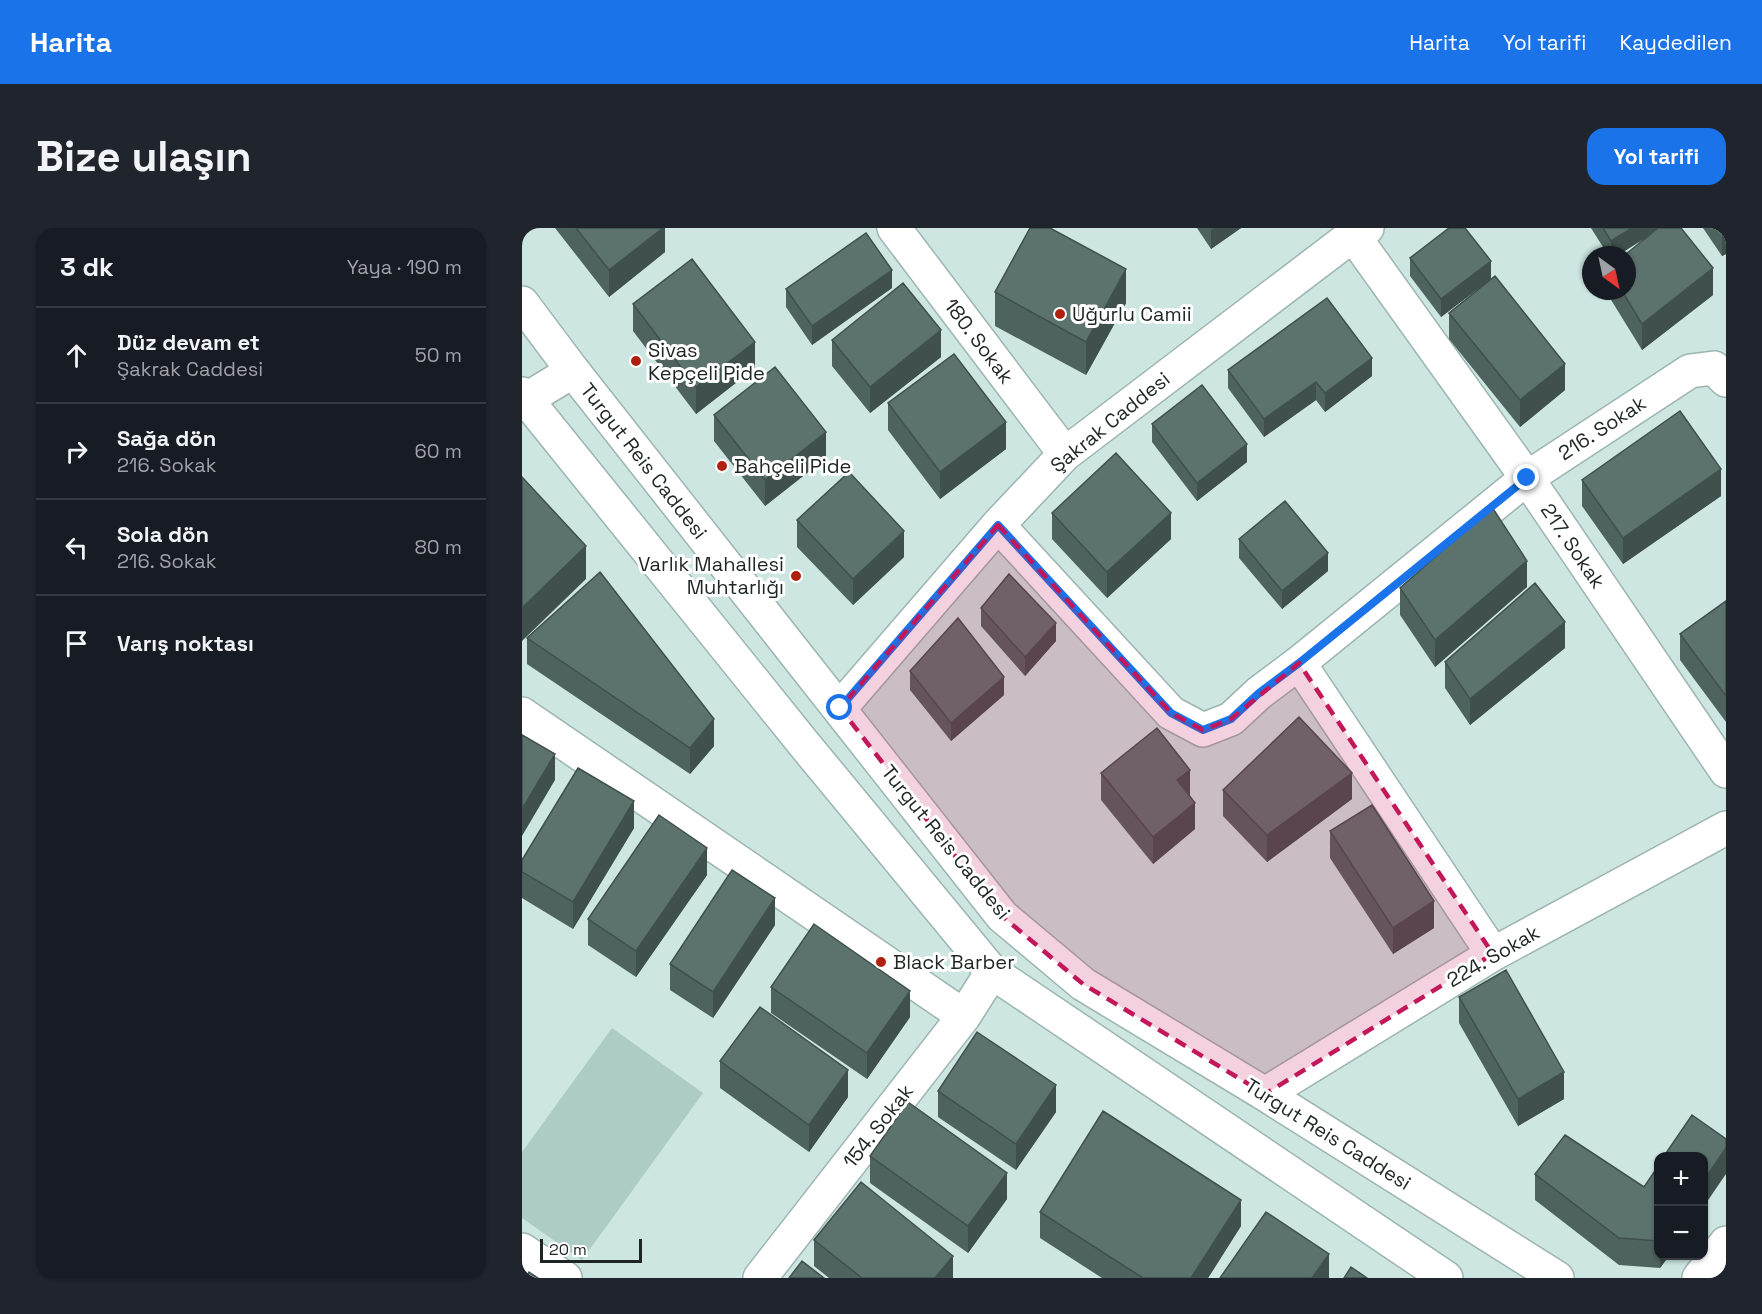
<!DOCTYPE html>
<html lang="tr">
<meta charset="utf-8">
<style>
body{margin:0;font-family:"Space Grotesk",sans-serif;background:#20242c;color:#f1f3f6}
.controls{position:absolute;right:18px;bottom:18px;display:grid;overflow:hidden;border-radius:12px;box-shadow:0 2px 4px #0004}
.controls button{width:54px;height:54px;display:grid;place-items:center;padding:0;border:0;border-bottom:2px solid #363941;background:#171b24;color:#f1f3f6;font:30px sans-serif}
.compass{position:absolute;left:1060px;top:18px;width:54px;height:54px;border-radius:50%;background:#171b24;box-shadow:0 2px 4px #0004;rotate:147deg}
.scale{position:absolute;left:18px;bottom:15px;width:102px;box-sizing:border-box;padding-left:6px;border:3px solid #1d2624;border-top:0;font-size:16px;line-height:21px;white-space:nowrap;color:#1d2624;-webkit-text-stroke:4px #fff;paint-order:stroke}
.stop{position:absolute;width:18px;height:18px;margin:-14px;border:4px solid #1a73e8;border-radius:50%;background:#fff}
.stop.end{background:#1a73e8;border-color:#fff;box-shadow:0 2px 6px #0008}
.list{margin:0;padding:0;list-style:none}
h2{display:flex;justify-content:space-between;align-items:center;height:78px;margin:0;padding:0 24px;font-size:26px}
h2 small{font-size:20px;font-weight:400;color:#9ea1a6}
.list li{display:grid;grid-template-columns:39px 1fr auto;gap:18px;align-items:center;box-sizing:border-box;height:96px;padding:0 24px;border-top:2px solid #363941}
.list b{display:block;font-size:22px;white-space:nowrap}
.list p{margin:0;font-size:20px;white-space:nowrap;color:#9ea1a6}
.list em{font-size:20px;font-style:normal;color:#9ea1a6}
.icon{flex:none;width:33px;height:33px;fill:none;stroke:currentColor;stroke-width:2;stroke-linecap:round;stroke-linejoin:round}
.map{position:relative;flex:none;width:1204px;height:1050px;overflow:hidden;border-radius:18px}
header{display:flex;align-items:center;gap:36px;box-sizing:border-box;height:84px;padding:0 30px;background:#1a73e8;color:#fff}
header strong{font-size:28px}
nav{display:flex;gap:33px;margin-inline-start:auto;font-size:21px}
.intro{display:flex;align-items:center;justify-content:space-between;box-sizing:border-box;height:144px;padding:0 36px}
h1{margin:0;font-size:42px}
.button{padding:15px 27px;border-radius:18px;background:#1a73e8;color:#fff;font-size:21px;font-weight:700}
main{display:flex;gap:36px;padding:0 36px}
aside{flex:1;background:#171b24;border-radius:18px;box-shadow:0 2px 4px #0004}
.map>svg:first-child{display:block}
</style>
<header>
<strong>Harita</strong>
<nav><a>Harita</a><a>Yol tarifi</a><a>Kaydedilen</a></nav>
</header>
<div class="intro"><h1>Bize ulaşın</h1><a class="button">Yol tarifi</a></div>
<main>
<aside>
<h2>3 dk<small>Yaya · 190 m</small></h2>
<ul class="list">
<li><svg class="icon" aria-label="ahead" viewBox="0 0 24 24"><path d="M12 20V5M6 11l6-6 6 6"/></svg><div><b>Düz devam et</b><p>Şakrak Caddesi</p></div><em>50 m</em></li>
<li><svg class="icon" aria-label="right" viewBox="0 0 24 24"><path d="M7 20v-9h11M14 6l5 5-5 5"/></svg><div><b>Sağa dön</b><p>216. Sokak</p></div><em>60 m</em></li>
<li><svg class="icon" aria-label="left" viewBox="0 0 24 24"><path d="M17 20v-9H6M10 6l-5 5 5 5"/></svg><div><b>Sola dön</b><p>216. Sokak</p></div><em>80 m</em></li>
<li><svg class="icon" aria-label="arrive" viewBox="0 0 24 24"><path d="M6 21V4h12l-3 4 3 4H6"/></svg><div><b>Varış noktası</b></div></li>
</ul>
</aside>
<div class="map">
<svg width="1204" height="1050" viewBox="0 0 1204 1050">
<rect width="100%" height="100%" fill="#cde6e1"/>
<path fill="#acccc5" d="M 90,800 L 181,865 L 60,1032 L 0,990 L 0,924 Z"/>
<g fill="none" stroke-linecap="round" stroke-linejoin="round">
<defs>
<path id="minor" d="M 372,0 L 543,226
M 831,7 L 1005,250 L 1204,543
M 0,174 L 51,143
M 476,297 L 649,485 L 681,502 L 709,491 L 737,465 L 777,435 L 1005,250 L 1168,143 L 1192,140 L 1204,152
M 777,435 L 971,726
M 318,480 L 476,297 L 543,226 L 831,7 L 845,0
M 0,486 L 442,788
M 743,866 L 971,726 L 1204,600
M 0,1022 L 43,1050
M 238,1050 L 442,788 L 470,744"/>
<path id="major" d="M 0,75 L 51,143 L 480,688 L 561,756 L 743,866 L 1035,1050
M 0,166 L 282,516 L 470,744 L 924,1050
M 1177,1050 L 1204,1015"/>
</defs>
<use href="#minor" stroke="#9db5b0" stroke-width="36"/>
<use href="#major" stroke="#9db5b0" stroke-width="36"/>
<use href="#minor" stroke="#fff" stroke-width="33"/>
<use href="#major" stroke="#fff" stroke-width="33"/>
</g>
<path fill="#4e625e" d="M 33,0 L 143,0 L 143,24 L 87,69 Z
M 675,0 L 719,0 L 689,21 Z
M 1069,0 L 1135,0 L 1191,67 L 1120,122 L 1086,67 L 1086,63 L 1105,63 L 1123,10 L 1096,27 L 1086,27 Z
M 1181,0 L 1204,0 L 1204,26 L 1200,28 Z
M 888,30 L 969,51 L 1043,162 L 998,199 L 927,111 L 927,85 L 961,57 L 919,89 L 888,48 Z
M 370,60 L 290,117 L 264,79 L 264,61 Z
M 473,64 L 604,75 L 564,147 L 473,98 Z
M 111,76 L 233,140 L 174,186 L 111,103 Z
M 310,112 L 419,129 L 348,185 L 310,138 Z
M 706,142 L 850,148 L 803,184 L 794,172 L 742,209 L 706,160 Z
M 366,175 L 484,221 L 418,271 L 366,202 Z
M 192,187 L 304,230 L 243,278 L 192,213 Z
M 630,196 L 725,234 L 675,273 L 630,214 Z
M 1060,252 L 1199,268 L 1101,336 L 1060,278 Z
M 530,285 L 649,311 L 585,370 L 530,311 Z
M 275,292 L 382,329 L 331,377 L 275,319 Z
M 717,311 L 806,343 L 760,381 L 717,330 Z
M 1005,359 L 913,439 L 878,387 L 878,360 Z
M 1204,373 L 1204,494 L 1158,432 L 1158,406 Z
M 459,380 L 534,413 L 503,448 L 459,398 Z
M 5,410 L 192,518 L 168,546 L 5,436 Z
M 1043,420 L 948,497 L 923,460 L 923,434 Z
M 388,443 L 482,467 L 429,513 L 388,462 Z
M 579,545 L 668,568 L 673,601 L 631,636 L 579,572 Z
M 701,562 L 830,571 L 745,634 L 701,588 Z
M 112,600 L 51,701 L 0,670 L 0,632 Z
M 808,603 L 912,700 L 871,726 L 808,630 Z
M 185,647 L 114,749 L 66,717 L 66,691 Z
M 253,697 L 191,790 L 148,762 L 148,736 Z
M 249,759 L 388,789 L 345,851 L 249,785 Z
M 937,769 L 1042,871 L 996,898 L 937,795 Z
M 198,833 L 326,869 L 287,924 L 198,860 Z
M 416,863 L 534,884 L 494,942 L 416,889 Z
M 348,928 L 485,971 L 446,1025 L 348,955 Z
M 1137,937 L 1137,1028 L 1147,1028 L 1138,1040 L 1097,1037 L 1013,972 L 1013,946 L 1122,959 Z
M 518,984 L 719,998 L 686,1050 L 580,1050 L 518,1010 Z
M 292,1012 L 431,1050 L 307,1050 L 292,1038 Z"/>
<path fill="#40504c" d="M 141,0 L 143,0 L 143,24 L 87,69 L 87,42 Z
M 693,0 L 719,0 L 689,21 L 689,2 Z
M 1110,0 L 1135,0 L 1135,3 L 1096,27 L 1089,27 L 1089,13 Z
M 1203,0 L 1204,0 L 1204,26 L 1200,28 L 1200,2 Z
M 969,33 L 969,51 L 919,89 L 919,71 Z
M 1191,40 L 1191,67 L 1120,122 L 1120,96 Z
M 604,41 L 604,75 L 564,147 L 564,114 Z
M 370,42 L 370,60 L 290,117 L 290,98 Z
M 419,102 L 419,129 L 348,185 L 348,159 Z
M 233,114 L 233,140 L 174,186 L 174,159 Z
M 850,130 L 850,148 L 803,184 L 803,165 Z
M 1043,136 L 1043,162 L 998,199 L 998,172 Z
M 794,154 L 794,172 L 742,209 L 742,191 Z
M 484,194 L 484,221 L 418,271 L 418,244 Z
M 304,204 L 304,230 L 243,278 L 243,252 Z
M 725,216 L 725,234 L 675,273 L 675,255 Z
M 1199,241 L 1199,268 L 1101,336 L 1101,310 Z
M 649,285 L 649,311 L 585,370 L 585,344 Z
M 382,303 L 382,329 L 331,377 L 331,351 Z
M 64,318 L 64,351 L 0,413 L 0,380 Z
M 806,325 L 806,343 L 760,381 L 760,363 Z
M 1005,333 L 1005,359 L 913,439 L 913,412 Z
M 1043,394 L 1043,420 L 948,497 L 948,471 Z
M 534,395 L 534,413 L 503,448 L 503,429 Z
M 482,449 L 482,467 L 429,513 L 429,495 Z
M 192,491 L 192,518 L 168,546 L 168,520 Z
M 33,526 L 33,552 L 0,608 L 0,581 Z
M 668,542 L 668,568 L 655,552 Z
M 830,545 L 830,571 L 745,634 L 745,607 Z
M 112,573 L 112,600 L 51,701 L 51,674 Z
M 673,575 L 673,601 L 631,636 L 631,609 Z
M 185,620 L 185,647 L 114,749 L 114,723 Z
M 253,670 L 253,697 L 191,790 L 191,764 Z
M 912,673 L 912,700 L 871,726 L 871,700 Z
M 388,763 L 388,789 L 345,851 L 345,825 Z
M 326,842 L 326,869 L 287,924 L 287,897 Z
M 1042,844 L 1042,871 L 996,898 L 996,871 Z
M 534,857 L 534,884 L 494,942 L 494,916 Z
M 1204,920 L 1204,946 L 1182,978 L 1182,952 Z
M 485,945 L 485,971 L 446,1025 L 446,998 Z
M 719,972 L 719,998 L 686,1050 L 669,1050 Z
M 807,1026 L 807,1050 L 790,1050 Z
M 431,1028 L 431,1050 L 413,1050 Z
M 1138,1028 L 1147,1028 L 1138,1040 Z"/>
<path fill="#5b726d" stroke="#40504c" stroke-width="1.5" d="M 54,0 L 141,0 L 87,42 Z
M 508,0 L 528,0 L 604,41 L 564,114 L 473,64 Z
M 927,0 L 943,0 L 969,33 L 919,71 L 888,30 Z
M 1081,0 L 1110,0 L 1089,13 Z
M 1136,0 L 1159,0 L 1191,40 L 1120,96 L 1100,63 L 1105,63 L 1105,27 L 1103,27 Z
M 344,5 L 370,42 L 290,98 L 264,61 Z
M 170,31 L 233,114 L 174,159 L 111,76 Z
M 973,48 L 1043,136 L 998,172 L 927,85 Z
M 381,55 L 419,102 L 348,159 L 310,112 Z
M 805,70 L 850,130 L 803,165 L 794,154 L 742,191 L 706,142 Z
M 432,126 L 484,194 L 418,244 L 366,175 Z
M 253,139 L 304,204 L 243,252 L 192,187 Z
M 680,157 L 725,216 L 675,255 L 630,196 Z
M 1158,183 L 1199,241 L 1101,310 L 1060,252 Z
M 594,225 L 649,285 L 585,344 L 530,285 Z
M 327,244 L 382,303 L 331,351 L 275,292 Z
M 0,249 L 64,318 L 0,380 Z
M 763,273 L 806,325 L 760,363 L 717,311 Z
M 970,279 L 1005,333 L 913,412 L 878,360 Z
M 78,344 L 192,491 L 168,520 L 5,410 Z
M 487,346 L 534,395 L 503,429 L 459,380 Z
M 1013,355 L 1043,394 L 948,471 L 923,434 Z
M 1204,373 L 1204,468 L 1158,406 Z
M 436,390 L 482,449 L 429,495 L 388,443 Z
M 777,489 L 830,545 L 745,607 L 701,562 Z
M 635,500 L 668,542 L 655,552 L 673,575 L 631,609 L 579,545 Z
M 0,507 L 33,526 L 0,581 Z
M 56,540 L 112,573 L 51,674 L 0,644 L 0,632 Z
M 850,577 L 912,673 L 871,700 L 808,603 Z
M 137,587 L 185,620 L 114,723 L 66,691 Z
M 210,642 L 253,670 L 191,764 L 148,736 Z
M 292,696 L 388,763 L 345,825 L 249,759 Z
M 984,742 L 1042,844 L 996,871 L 937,769 Z
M 238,779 L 326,842 L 287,897 L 198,833 Z
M 455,804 L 534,857 L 494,916 L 416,863 Z
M 386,874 L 485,945 L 446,998 L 348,928 Z
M 581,883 L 719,972 L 669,1050 L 621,1050 L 518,984 Z
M 1170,887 L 1204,911 L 1204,920 L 1182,952 L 1182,928 L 1142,928 Z
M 1043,907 L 1122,959 L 1137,937 L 1137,1013 L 1097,1010 L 1013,946 Z
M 339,954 L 431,1028 L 413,1050 L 340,1050 L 292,1012 Z
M 744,984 L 807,1026 L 790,1050 L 698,1050 Z
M 280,1033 L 302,1050 L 267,1050 Z
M 829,1039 L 845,1050 L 822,1050 Z
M 7,1044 L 16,1050 L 3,1050 Z"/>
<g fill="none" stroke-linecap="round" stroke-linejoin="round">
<path stroke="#1a73e8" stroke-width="8" d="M 318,480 L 476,297 L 649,485 L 681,502 L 709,491 L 737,465 L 777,435 L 1005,250"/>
</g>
<path fill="#c2185b" fill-opacity="0.2" stroke="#c2185b" stroke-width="4.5" stroke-dasharray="12 8" stroke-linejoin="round" d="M 476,297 L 649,485 L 681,502 L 709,491 L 777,435 L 971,726 L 743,866 L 561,756 L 480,688 L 318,480 Z"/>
<g fill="#af200e" stroke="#fff" stroke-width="2">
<circle cx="538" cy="86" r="6"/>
<circle cx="114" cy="133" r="6"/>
<circle cx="200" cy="238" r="6"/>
<circle cx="274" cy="348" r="6"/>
<circle cx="359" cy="734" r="6"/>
</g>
<g text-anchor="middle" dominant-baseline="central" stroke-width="6" stroke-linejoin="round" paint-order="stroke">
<g font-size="20" fill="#1d2624" stroke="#fff" text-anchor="start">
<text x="550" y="86">Uğurlu Camii</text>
<text x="126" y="122">Sivas<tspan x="126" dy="23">Kepçeli Pide</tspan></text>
<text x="212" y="238">Bahçeli Pide</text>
<text x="262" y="336" text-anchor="end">Varlık Mahallesi<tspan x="262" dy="23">Muhtarlığı</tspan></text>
<text x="371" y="734">Black Barber</text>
</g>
<g font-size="20" fill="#1d2624" stroke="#fff">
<text transform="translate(457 113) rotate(53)">180. Sokak</text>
<text transform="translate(588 194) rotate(-39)">Şakrak Caddesi</text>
<text transform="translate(1080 200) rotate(-33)">216. Sokak</text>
<text transform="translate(122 233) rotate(52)">Turgut Reis Caddesi</text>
<text transform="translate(1051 318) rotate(56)">217. Sokak</text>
<text transform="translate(424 614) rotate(51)">Turgut Reis Caddesi</text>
<text transform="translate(971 728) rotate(-30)">224. Sokak</text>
<text transform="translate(356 898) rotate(-52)">154. Sokak</text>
<text transform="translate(806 906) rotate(32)">Turgut Reis Caddesi</text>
</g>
</g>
</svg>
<div class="controls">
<button>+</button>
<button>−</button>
</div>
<svg class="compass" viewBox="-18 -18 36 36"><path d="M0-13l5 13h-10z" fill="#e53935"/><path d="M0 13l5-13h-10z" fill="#9ea1a6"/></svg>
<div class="scale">20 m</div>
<div class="stop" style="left:318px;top:480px"></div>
<div class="stop end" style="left:1005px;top:250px"></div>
</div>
</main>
